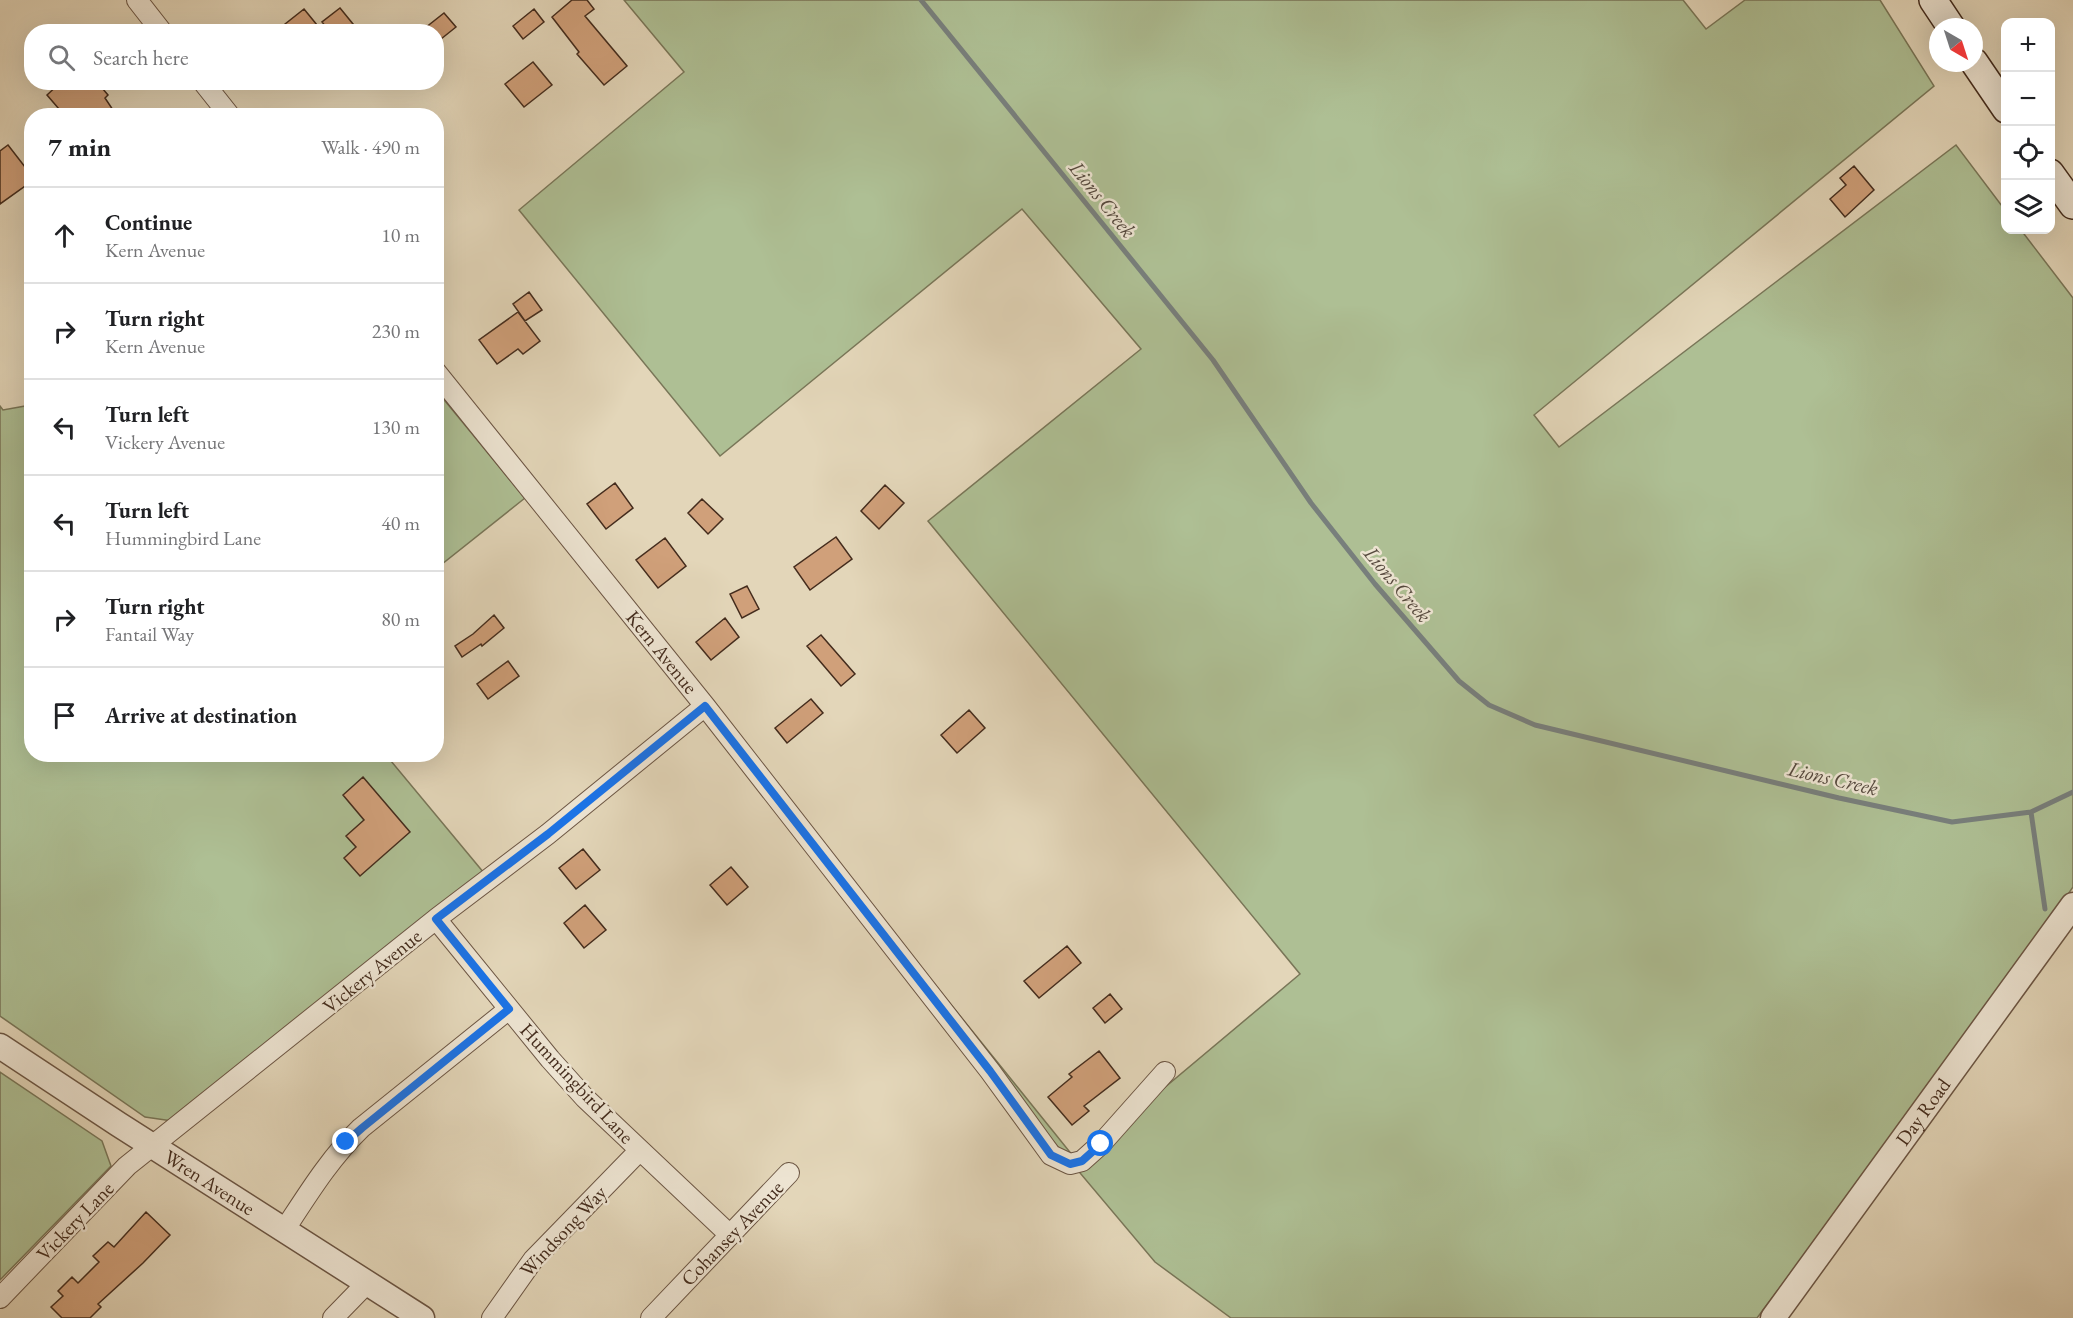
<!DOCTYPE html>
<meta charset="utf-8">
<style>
body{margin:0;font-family:"EB Garamond",serif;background:#f6f6f6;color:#202124}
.controls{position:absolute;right:18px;top:18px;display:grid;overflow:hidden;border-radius:12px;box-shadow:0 6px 24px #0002}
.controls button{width:54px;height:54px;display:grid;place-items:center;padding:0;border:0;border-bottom:2px solid #e0e0e0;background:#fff;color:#202124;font:30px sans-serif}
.compass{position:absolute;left:1929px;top:18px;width:54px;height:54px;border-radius:50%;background:#fff;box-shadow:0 6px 24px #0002;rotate:141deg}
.stop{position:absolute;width:18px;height:18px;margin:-14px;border:4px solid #1a73e8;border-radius:50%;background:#fff}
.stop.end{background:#1a73e8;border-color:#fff;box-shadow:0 2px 6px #0008}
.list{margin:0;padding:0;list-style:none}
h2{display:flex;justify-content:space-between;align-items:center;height:78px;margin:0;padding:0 24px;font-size:26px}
h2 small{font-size:20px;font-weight:400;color:#757577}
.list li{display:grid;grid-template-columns:39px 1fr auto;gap:18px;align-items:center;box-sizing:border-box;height:96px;padding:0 24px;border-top:2px solid #e0e0e0}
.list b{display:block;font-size:22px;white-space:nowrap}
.list p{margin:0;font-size:20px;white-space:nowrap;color:#757577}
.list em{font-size:20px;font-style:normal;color:#757577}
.icon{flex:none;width:33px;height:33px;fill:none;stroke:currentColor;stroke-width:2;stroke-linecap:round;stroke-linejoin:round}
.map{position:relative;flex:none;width:2073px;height:1318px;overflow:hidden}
.search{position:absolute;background:#fff;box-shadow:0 6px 24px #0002;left:24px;top:24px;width:420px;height:66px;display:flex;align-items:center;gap:15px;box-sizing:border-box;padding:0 21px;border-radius:24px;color:#757577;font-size:22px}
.panel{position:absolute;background:#fff;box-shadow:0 6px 24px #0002;left:24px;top:108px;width:420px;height:654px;border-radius:24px}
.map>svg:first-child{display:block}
</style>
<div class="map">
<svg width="2073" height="1318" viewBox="0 0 2073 1318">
<rect width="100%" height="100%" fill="#e3d6b9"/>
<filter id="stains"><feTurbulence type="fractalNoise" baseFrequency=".00333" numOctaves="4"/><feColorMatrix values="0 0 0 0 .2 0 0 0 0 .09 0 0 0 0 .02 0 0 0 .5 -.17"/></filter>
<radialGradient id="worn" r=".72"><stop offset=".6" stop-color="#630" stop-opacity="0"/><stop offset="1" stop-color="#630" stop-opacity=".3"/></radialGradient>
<path fill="#aebf94" stroke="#797658" stroke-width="1.5" d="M 624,0 L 1683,0 L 1706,29 L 1745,0 L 1880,0 L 1934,86 L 1534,415 L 1559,447 L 1956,145 L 2005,210 L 2006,230 L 2021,230 L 2073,298 L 2073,887 L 1985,1015 L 1757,1318 L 1231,1318 L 1155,1262 L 1011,1091 L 708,703 L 1077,1161 L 1300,974 L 928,521 L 1141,349 L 1022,209 L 720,456 L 519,210 L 684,72 Z
M 436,390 L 525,498 L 437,568 L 436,568 Z
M 31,405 L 32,754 L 386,755 L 484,873 L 193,1124 L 145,1117 L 0,1016 L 0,406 L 3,410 Z
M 0,1072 L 102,1141 L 111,1166 L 0,1280 Z"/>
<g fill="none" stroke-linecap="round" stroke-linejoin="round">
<path stroke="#787f7c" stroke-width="5" d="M 921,0 L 1213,360 L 1311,503 L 1375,584 L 1459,681 L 1489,705 L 1535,725 L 1839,798 L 1952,822 L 2031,812 L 2073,792
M 2031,812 L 2045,909"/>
</g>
<path fill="#d0a07a" stroke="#442c1d" stroke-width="1.5" d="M 572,0 L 587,0 L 594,9 L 585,16 L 627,66 L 604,85 L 577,54 L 579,52 L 552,17 Z
M 340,8 L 353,24 L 343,32 L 330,32 L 322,22 Z
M 304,9 L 317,25 L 309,32 L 275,32 Z
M 534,9 L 544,22 L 523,39 L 513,26 Z
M 444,13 L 456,27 L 436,43 L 436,32 L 420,32 Z
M 533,62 L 552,85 L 524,107 L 505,84 Z
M 61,82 L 97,82 L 108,95 L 105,98 L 117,116 L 65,116 L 47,95 Z
M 8,145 L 32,176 L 32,181 L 0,204 L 0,151 Z
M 1854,166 L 1874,190 L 1845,217 L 1830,199 L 1846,185 L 1840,178 Z
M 529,292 L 542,310 L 525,321 L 513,304 Z
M 518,312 L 540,341 L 523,354 L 518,349 L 497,364 L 479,340 Z
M 615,483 L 633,508 L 606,529 L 587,504 Z
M 885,485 L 904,503 L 879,529 L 861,511 Z
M 702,499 L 723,519 L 708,534 L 688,513 Z
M 836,537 L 852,559 L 810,590 L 794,567 Z
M 665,538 L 686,566 L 658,588 L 636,560 Z
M 747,586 L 759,609 L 742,618 L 730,594 Z
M 494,615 L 504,628 L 482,646 L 481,644 L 462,657 L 455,646 L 473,634 Z
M 725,618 L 739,637 L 711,660 L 696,642 Z
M 821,635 L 855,674 L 841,686 L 807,646 Z
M 508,661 L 519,676 L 488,699 L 477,684 Z
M 811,699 L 823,713 L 787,743 L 775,728 Z
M 969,710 L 985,728 L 957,753 L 941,735 Z
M 363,777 L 410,832 L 360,876 L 344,858 L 356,847 L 346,836 L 364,820 L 343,795 Z
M 583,849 L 600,870 L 576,889 L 559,868 Z
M 731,867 L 748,887 L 727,905 L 710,885 Z
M 585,905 L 606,930 L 584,948 L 564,923 Z
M 1067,946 L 1081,963 L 1039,998 L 1024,981 Z
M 1110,994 L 1122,1009 L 1105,1023 L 1093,1008 Z
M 1099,1051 L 1120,1078 L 1084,1106 L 1089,1111 L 1072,1125 L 1048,1097 L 1072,1077 L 1069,1074 Z
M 146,1212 L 170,1235 L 143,1263 L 98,1304 L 101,1307 L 90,1318 L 62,1318 L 51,1307 L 63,1296 L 58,1291 L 72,1277 L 78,1283 L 99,1262 L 93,1256 L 108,1242 L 114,1247 Z"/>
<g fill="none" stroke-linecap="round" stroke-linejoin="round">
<defs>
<path id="minor" d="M 137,0 L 162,32
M 203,82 L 230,116
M 436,372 L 705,706 L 990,1071 L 1051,1155 L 1070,1164 L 1082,1161 L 1101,1144 L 1165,1072
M 436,919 L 550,1059 L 585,1098 L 730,1235
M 285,1229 C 308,1194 330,1158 361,1128 L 509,1009
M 0,1298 L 127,1166 L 436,919 L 548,834 L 705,706
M 333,1318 L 367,1283
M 492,1318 L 533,1260 L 640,1150
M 651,1318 L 789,1173"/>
<g id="tertiary">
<path id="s1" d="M 0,1046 L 118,1124 L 422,1318"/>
<path id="s2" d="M 1773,1318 L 2073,905"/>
</g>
<path id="secondary" d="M 1933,0 L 1951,27
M 1974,62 L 2006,109
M 2050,173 L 2073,205"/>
</defs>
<use href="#minor" stroke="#6c5644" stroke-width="22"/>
<use href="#tertiary" stroke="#6c5644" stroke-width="27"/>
<use href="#secondary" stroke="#442c1d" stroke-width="30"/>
<use href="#minor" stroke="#ede4d2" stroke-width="20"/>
<use href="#tertiary" stroke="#ede4d2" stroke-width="24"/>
<use href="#secondary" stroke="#ede4d2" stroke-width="27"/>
</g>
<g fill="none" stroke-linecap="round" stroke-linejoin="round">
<path stroke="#1a73e8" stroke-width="8" d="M 346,1142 L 362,1128 L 509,1009 L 436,919 L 548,834 L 705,706 L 990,1071 L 1051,1155 L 1070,1164 L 1082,1161 L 1101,1144"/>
</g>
<g text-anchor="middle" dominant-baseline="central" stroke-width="5" stroke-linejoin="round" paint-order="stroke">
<g font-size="20" fill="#442c1d" stroke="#ede4d2">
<text transform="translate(662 652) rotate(51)">Kern Avenue</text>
<text transform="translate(372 971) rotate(-39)">Vickery Avenue</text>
<text transform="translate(577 1083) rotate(47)">Hummingbird Lane</text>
<text stroke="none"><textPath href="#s2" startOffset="255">Day Road</textPath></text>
<text stroke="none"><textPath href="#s1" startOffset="250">Wren Avenue</textPath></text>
<text transform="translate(75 1221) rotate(-46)">Vickery Lane</text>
<text transform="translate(563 1231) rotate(-47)">Windsong Way</text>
<text transform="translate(732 1233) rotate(-46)">Cohansey Avenue</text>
</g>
<g font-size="21" font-style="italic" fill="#55483d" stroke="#ede4d2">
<text transform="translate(1103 199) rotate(51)">Lions Creek</text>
<text transform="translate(1398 584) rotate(50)">Lions Creek</text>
<text transform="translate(1833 778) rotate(13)">Lions Creek</text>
</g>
</g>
<rect width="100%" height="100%" filter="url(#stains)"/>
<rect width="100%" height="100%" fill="url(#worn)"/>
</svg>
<div class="controls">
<button>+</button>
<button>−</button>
<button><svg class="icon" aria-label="locate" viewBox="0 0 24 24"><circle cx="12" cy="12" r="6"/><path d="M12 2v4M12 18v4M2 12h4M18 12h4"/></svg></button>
<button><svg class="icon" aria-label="layers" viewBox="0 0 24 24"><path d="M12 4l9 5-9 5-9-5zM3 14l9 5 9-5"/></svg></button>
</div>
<svg class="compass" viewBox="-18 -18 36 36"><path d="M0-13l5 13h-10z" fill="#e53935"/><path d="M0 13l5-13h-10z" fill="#757577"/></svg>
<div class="stop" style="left:1101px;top:1144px"></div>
<div class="stop end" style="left:346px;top:1142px"></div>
<div class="search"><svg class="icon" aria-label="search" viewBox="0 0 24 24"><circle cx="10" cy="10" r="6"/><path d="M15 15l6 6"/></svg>Search here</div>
<section class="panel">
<h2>7 min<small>Walk · 490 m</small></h2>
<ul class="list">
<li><svg class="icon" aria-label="ahead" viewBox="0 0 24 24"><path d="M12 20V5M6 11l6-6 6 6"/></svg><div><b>Continue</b><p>Kern Avenue</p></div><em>10 m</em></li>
<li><svg class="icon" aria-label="right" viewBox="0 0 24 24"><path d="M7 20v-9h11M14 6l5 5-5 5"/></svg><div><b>Turn right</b><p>Kern Avenue</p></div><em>230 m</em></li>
<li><svg class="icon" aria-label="left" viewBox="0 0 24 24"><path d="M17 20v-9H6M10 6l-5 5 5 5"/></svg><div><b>Turn left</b><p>Vickery Avenue</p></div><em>130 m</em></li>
<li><svg class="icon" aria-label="left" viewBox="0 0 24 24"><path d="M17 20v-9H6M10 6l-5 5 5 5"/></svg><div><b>Turn left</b><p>Hummingbird Lane</p></div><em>40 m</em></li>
<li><svg class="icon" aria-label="right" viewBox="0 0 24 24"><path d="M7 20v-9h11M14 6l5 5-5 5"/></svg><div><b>Turn right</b><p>Fantail Way</p></div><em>80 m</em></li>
<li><svg class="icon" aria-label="arrive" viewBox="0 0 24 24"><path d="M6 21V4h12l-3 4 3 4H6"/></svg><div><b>Arrive at destination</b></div></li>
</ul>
</section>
</div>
